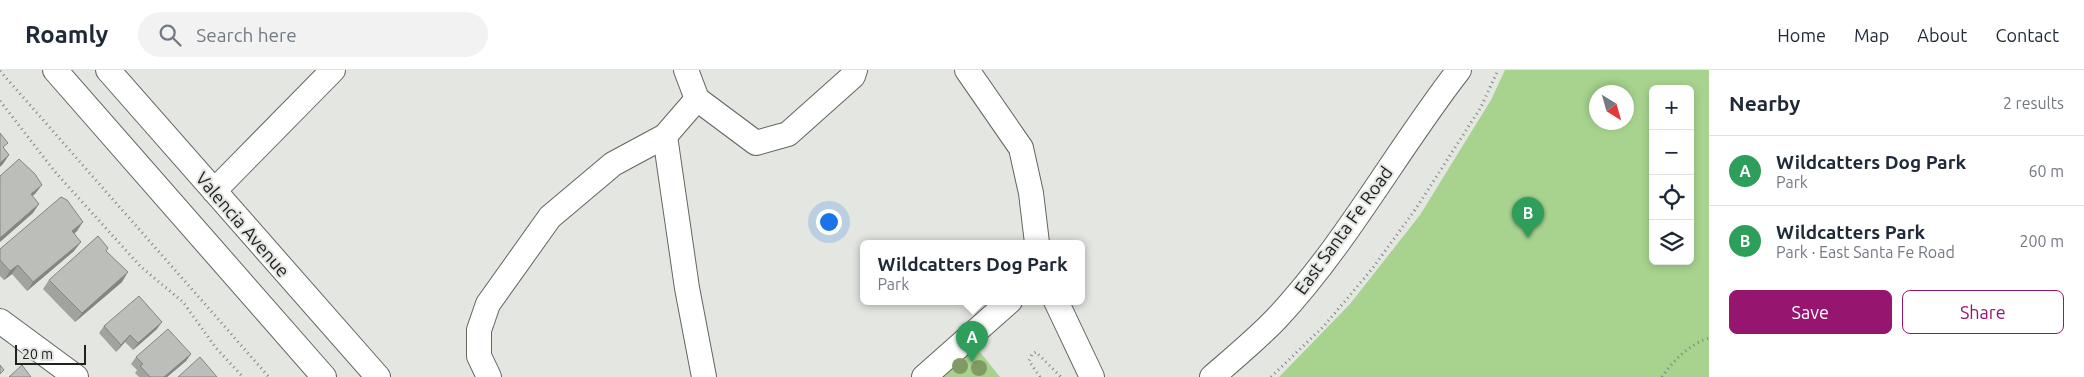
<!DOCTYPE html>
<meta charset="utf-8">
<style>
body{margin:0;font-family:Ubuntu,sans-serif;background:#f2f2f3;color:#1f2937}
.controls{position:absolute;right:15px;top:15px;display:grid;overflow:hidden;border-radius:8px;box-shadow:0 2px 8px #0003}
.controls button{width:45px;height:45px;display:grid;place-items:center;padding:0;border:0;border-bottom:1px solid #e0e1e3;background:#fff;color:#1f2937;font:25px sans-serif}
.compass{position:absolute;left:1589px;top:15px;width:45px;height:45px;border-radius:50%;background:#fff;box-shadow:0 2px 8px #0003;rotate:143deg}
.scale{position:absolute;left:15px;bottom:12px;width:71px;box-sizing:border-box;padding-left:5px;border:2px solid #212220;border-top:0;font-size:14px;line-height:18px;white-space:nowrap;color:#212220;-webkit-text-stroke:4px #e3e6e1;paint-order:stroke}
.you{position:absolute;left:828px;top:151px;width:18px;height:18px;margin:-12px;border:4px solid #fff;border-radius:50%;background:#1a73e8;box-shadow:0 0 0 8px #1a73e833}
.badge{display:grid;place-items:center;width:32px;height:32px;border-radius:50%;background:#96166f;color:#fff;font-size:16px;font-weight:700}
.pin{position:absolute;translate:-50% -41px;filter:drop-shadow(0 1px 2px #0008)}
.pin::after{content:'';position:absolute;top:26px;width:18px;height:15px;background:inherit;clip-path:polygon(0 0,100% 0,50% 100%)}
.popup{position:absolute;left:860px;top:170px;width:225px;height:65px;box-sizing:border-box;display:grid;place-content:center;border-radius:8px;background:#fff;filter:drop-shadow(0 1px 4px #0005);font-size:16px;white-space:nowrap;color:#747a83}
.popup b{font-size:19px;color:#1f2937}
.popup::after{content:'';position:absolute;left:50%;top:100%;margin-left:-10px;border:10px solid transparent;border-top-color:#fff}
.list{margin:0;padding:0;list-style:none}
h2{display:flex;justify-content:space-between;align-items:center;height:65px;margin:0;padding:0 20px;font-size:21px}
h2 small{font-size:16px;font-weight:400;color:#747a83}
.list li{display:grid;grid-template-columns:32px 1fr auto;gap:15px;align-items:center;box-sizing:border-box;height:70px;padding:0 20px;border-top:1px solid #e0e1e3}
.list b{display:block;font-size:19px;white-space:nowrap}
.list p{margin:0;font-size:16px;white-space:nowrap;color:#747a83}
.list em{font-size:16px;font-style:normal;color:#747a83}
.actions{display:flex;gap:10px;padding:15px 20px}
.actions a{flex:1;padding:11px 0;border:1px solid #96166f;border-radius:8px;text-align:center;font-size:18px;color:#96166f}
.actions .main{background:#96166f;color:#fff}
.icon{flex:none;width:28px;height:28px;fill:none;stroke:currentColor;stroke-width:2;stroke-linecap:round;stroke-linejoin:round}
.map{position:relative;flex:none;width:1709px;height:307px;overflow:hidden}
header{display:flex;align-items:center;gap:30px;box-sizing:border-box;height:70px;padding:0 25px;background:#fff;border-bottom:1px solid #e0e1e3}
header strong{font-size:24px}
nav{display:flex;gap:28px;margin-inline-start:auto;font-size:18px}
.search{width:350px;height:45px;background:#f2f2f3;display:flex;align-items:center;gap:12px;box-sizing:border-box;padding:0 18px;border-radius:28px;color:#747a83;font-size:19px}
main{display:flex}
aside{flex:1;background:#fff}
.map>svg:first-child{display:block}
</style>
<header>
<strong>Roamly</strong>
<div class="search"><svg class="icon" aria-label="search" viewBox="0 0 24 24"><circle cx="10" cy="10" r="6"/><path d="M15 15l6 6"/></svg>Search here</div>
<nav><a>Home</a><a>Map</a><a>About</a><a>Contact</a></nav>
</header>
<main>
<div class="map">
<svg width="1709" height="307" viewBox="0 0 1709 307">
<rect width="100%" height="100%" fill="#e3e6e1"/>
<path fill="#a7d38e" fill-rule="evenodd" d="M 1505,0 L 1709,0 L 1709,307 L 1279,307 L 1350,234 L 1420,145 L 1491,30 ZM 1653,19 L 1690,19 L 1690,191 L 1653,191 ZM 1626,22 L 1626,52 L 1596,52 L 1596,22 Z
M 976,277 L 1000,307 L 938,307 Z"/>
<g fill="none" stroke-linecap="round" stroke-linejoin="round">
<defs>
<path id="minor" d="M 55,0 L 324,307
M 108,0 L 378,307
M 686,0 L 697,29 L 756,73 L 788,64 L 853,6 L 855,0
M 967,0 L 1021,78 L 1031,123 L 1037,173
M 665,66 L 687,218 L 704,307
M 214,121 L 333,0
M 1056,231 L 1092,307
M 0,251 L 76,307
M 489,307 L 479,286 L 479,260 L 488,234 L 550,147 L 613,94 L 665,66 L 697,29
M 924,307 L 1010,231
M 1212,307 C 1234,288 1257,269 1277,248 C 1347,173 1396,81 1459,0"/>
</defs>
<use href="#minor" stroke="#626560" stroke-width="26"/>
<path stroke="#81837f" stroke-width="3" stroke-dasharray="1 4" stroke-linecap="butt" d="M 0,1 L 269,307
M 0,31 L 56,103 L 141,197 L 183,232 L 216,278 L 243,307
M 1040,307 L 1029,291 L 1032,284 L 1036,282 L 1061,307
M 1271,307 L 1324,256 L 1372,199 L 1417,137 L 1481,37 L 1498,0
M 1662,307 C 1673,291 1689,274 1709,268"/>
<use href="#minor" stroke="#fff" stroke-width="24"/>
</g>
<g fill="#819b65">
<circle cx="960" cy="296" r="8"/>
<circle cx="979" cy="298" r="8"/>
</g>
<path fill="#a1a39f" d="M 77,161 L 74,164 L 74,181 L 27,221 L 12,204 L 4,210 L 0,206 L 0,179 Z
M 49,210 L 122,212 L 75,252 L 43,219 Z
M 104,256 L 157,259 L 133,280 L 125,272 L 116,282 L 99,263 Z
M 191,284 L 186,291 L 167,307 L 139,307 L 135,303 L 137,300 L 131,294 L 136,287 Z"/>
<path fill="#838582" d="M 9,85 L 3,94 L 0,97 L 0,93 Z
M 42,115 L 35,124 L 24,133 L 31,124 Z
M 39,134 L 33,143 L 0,172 L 0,168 Z
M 83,152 L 77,161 L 66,170 L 72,161 Z
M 81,172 L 74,181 L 27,221 L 33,212 Z
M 18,195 L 12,204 L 4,210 L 10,201 Z
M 128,202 L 122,212 L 75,252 L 82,243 Z
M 162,252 L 157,259 L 133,280 L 138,273 Z
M 130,265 L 125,272 L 116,282 L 121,275 Z
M 191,284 L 186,291 L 167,307 L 164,307 Z"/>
<path fill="#bbbeb9" stroke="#838582" d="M 0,63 L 8,73 L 3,77 L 9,85 L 0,93 Z
M 19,89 L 35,104 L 42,115 L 31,124 L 39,134 L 0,168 L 0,106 Z
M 61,127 L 67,130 L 83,152 L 72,161 L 81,172 L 33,212 L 18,195 L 10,201 L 0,190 L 0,179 Z
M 98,166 L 108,178 L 106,181 L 128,202 L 82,243 L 49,210 Z
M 139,226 L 162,252 L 138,273 L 130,265 L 121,275 L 104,256 Z
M 168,259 L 191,284 L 164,307 L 150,307 L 140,296 L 143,294 L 136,287 Z
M 200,287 L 217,307 L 178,307 Z
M 0,295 L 4,300 L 0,304 Z
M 22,295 L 31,307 L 9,307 Z"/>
<g text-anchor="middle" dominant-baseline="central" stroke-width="4" stroke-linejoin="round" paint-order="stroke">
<g font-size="18" fill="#212220" stroke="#e3e6e1">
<text transform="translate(243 154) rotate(49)">Valencia Avenue</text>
<text transform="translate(1343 160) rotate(-54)">East Santa Fe Road</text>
</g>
</g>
</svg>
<div class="controls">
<button>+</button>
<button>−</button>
<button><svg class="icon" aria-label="locate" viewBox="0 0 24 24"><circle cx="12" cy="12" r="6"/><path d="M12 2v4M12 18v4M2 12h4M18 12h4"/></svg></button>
<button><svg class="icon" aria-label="layers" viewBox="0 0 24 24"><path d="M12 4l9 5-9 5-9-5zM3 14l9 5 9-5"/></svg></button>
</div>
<svg class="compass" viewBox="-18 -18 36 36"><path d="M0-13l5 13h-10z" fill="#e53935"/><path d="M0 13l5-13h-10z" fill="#747a83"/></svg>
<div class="scale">20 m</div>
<div class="you"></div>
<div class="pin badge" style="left:972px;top:292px;background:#2e9e5b">A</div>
<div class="popup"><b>Wildcatters Dog Park</b>Park</div>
<div class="pin badge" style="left:1528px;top:168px;background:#2e9e5b">B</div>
</div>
<aside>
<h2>Nearby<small>2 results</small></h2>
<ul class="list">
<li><span class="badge" style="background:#2e9e5b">A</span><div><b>Wildcatters Dog Park</b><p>Park</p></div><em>60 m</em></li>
<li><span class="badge" style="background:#2e9e5b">B</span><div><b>Wildcatters Park</b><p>Park · East Santa Fe Road</p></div><em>200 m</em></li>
</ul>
<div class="actions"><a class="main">Save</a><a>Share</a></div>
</aside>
</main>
